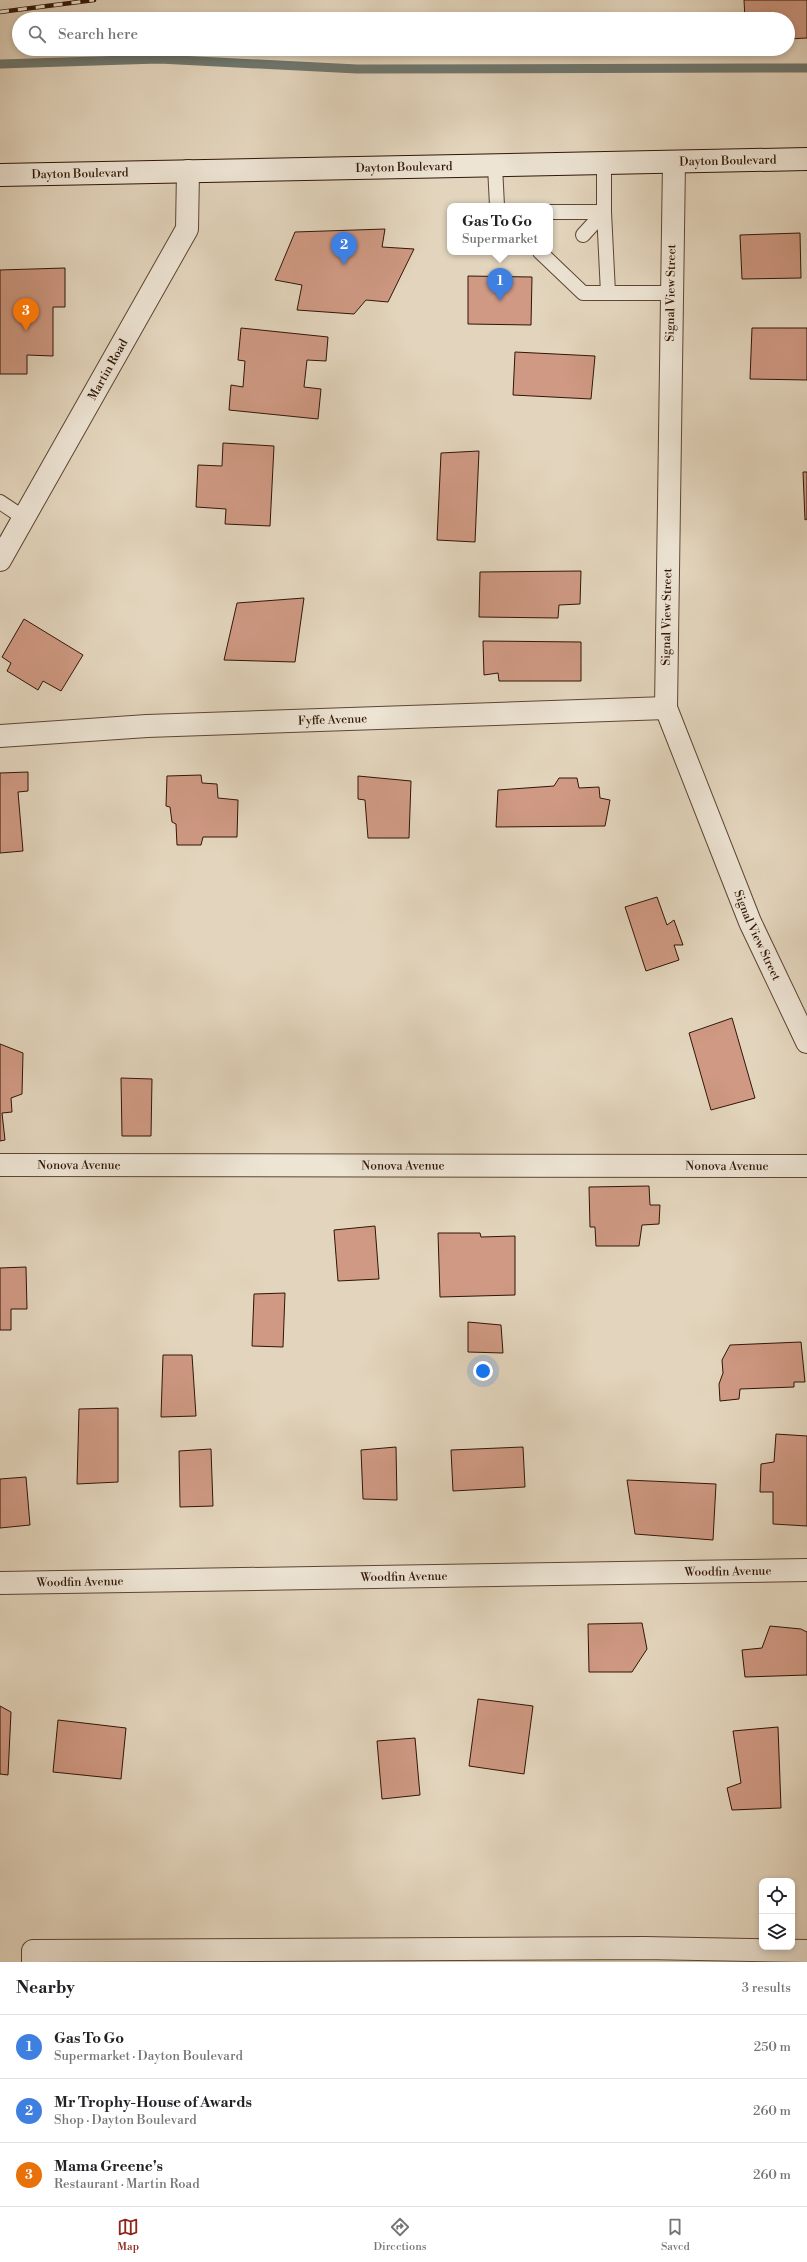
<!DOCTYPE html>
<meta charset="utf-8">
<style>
body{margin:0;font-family:"Libre Bodoni",serif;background:#f2f2f2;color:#202124}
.controls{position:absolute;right:12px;bottom:12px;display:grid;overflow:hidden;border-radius:8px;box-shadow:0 2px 6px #0003}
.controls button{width:36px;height:36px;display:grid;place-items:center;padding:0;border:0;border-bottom:1px solid #e0e0e0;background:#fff;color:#202124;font:20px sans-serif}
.you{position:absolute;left:483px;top:1371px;width:14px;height:14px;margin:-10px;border:3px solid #fff;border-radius:50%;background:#1a73e8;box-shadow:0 0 0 6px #1a73e833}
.badge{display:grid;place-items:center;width:26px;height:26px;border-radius:50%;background:#8f2418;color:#fff;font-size:13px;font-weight:700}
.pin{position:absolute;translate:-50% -33px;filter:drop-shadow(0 1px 2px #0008)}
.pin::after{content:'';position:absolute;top:21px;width:14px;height:12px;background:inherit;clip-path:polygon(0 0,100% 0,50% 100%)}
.popup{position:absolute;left:447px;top:203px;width:106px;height:52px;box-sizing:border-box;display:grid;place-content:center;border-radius:8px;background:#fff;filter:drop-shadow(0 1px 3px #0005);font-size:13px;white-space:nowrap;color:#757577}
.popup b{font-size:15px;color:#202124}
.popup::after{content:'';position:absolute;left:50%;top:100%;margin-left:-8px;border:8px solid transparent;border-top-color:#fff}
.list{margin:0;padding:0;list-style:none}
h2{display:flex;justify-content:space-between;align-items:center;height:52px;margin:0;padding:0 16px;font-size:17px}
h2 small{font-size:13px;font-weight:400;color:#757577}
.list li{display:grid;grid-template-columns:26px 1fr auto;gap:12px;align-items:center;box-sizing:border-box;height:64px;padding:0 16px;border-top:1px solid #e0e0e0}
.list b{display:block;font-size:15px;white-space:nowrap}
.list p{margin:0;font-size:13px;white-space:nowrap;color:#757577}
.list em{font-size:13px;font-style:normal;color:#757577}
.icon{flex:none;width:22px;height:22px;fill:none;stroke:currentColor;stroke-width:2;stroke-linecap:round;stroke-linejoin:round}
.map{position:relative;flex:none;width:807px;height:1962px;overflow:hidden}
.search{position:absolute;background:#fff;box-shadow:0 2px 6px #0003;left:12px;right:12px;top:12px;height:44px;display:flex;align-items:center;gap:10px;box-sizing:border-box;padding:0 14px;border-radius:22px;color:#757577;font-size:15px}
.sheet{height:244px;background:#fff}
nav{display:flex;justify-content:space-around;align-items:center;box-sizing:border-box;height:56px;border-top:1px solid #e0e0e0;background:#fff;font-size:11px;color:#757577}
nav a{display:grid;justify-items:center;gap:2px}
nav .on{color:#8f2418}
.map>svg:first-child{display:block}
</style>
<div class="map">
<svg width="807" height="1962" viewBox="0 0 807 1962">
<rect width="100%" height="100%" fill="#e3d5bd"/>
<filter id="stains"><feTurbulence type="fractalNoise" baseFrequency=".005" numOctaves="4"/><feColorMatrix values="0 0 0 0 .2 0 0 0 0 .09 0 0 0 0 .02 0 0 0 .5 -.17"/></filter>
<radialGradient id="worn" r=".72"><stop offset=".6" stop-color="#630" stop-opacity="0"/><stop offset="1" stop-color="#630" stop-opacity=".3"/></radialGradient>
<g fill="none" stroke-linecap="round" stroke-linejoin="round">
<path stroke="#6e776f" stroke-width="9" d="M 0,64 L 159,59 L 357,69 L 807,68"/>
</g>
<path fill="#cf9983" stroke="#311506" d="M 744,0 L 807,0 L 807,38 L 788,39 L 788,19 L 745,19 Z
M 385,229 L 382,247 L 414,249 L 388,302 L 366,300 L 354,314 L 297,310 L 302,285 L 275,280 L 295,232 Z
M 800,233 L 801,278 L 742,279 L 740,235 Z
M 65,268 L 65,307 L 53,307 L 53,356 L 27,355 L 27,374 L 0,374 L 0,270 Z
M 468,276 L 532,277 L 531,325 L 468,324 Z
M 241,328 L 328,337 L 326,361 L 307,360 L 304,387 L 321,389 L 318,419 L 229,410 L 231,385 L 243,387 L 245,361 L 238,360 Z
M 752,328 L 807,328 L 807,380 L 750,379 Z
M 515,352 L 595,356 L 591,399 L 513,395 Z
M 223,443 L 274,446 L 270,526 L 225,524 L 226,509 L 196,507 L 198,465 L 222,466 Z
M 479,451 L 475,542 L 437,540 L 441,453 Z
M 803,472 L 807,472 L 807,519 L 805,520 Z
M 581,571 L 580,604 L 559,605 L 558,618 L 479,617 L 480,572 Z
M 304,598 L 295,662 L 224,660 L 237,603 Z
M 24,619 L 83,655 L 61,691 L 43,681 L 38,690 L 7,671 L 11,663 L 2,657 Z
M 483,641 L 581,642 L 581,681 L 499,681 L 498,673 L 484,675 Z
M 28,772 L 28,791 L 18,792 L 23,851 L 0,853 L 0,773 Z
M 201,775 L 202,783 L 217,784 L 218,798 L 238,800 L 237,837 L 203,837 L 201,845 L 177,845 L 176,824 L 172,822 L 170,807 L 166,806 L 167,776 Z
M 358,776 L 411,781 L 409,838 L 368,838 L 365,800 L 358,799 Z
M 559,778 L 577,778 L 579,788 L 599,787 L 600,798 L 610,800 L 605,826 L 496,827 L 498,790 L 554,786 Z
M 657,897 L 667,925 L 674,920 L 683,945 L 674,945 L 679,960 L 646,971 L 625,907 Z
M 732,1018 L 755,1098 L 711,1110 L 689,1033 Z
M 0,1044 L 23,1053 L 22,1094 L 11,1098 L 12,1112 L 2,1113 L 5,1140 L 0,1141 Z
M 121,1078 L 152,1079 L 151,1136 L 122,1136 Z
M 649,1186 L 650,1205 L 660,1205 L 659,1224 L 642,1225 L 639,1246 L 596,1246 L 595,1227 L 590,1227 L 589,1187 Z
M 375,1226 L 379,1279 L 338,1281 L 334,1230 Z
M 438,1233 L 480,1233 L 481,1237 L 515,1236 L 515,1295 L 440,1297 Z
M 26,1267 L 27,1309 L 11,1309 L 11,1330 L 0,1330 L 0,1268 Z
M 285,1293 L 283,1347 L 252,1346 L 254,1294 Z
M 468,1322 L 501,1325 L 503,1353 L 468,1352 Z
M 801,1342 L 805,1382 L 794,1382 L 794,1387 L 740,1389 L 739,1399 L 720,1401 L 719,1384 L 723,1373 L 722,1360 L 730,1345 Z
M 163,1355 L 192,1355 L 196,1416 L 161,1417 Z
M 118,1408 L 118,1482 L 77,1484 L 79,1409 Z
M 776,1434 L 807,1436 L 807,1526 L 773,1524 L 773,1492 L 760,1492 L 761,1464 L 774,1462 Z
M 396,1447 L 397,1500 L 363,1499 L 361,1450 Z
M 523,1447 L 525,1487 L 453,1491 L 451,1450 Z
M 211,1449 L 213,1506 L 180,1507 L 179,1451 Z
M 26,1477 L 30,1525 L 0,1528 L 0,1479 Z
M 627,1480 L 716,1484 L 713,1540 L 635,1534 Z
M 642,1623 L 647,1649 L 632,1672 L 589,1672 L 588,1624 Z
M 770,1626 L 801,1629 L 807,1632 L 807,1675 L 745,1677 L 742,1650 L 762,1648 Z
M 478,1699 L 533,1706 L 524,1774 L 469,1766 Z
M 0,1706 L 11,1712 L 8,1775 L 0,1774 Z
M 58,1720 L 126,1728 L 121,1779 L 53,1772 Z
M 778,1727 L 781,1808 L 732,1810 L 727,1788 L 741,1783 L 733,1731 Z
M 415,1738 L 420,1795 L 382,1799 L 377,1741 Z"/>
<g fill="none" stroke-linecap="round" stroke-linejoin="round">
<defs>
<path id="lane" d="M 495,166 L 497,206
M 550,212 L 604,212 L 604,162
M 604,212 L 608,293
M 583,235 L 604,212
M 540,252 L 583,293 L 671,293
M 0,502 L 24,518"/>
<g id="street">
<path id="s1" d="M 674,162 L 666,708 L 750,922 L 807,1042"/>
<path id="s2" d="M 0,560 L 187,229 L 188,171"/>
<path id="s3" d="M 0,736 L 147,726 L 666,708"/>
<path id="s4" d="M 0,1165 L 807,1166"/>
<path id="s5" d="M 0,1583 L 807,1570"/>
<path d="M 33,1962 L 33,1951 L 644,1948 L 807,1951"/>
</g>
<g id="secondary">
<path id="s6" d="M 0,175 L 807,159"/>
</g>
</defs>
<use href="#lane" stroke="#5e4534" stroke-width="16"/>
<use href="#street" stroke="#5e4534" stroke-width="24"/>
<use href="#secondary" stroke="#311506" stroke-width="24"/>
<use href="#lane" stroke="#ede4d4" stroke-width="14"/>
<use href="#street" stroke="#ede4d4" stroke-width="22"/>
<use href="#secondary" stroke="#ede4d4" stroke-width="22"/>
<defs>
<path id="rail" d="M 0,12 L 94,0"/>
</defs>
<use href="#rail" stroke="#311506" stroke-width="4.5"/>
<use href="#rail" stroke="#ede4d4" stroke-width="3" stroke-dasharray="9" stroke-linecap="butt"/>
</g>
<g text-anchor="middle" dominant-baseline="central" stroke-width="3.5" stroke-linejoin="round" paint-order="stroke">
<g font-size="12" fill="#311506" stroke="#ede4d4">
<text stroke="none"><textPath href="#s6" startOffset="728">Dayton Boulevard</textPath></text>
<text stroke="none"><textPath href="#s6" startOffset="404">Dayton Boulevard</textPath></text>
<text stroke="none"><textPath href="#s6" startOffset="80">Dayton Boulevard</textPath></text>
<text transform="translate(671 293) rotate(-89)">Signal View Street</text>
<text stroke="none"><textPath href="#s2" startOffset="219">Martin Road</textPath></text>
<text transform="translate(667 617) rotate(-89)">Signal View Street</text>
<text stroke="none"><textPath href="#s3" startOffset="333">Fyffe Avenue</textPath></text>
<text stroke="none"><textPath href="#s1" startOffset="791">Signal View Street</textPath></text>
<text stroke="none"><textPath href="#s4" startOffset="79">Nonova Avenue</textPath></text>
<text stroke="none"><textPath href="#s4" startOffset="403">Nonova Avenue</textPath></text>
<text stroke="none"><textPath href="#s4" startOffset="727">Nonova Avenue</textPath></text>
<text stroke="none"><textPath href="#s5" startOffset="728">Woodfin Avenue</textPath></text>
<text stroke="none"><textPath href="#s5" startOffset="404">Woodfin Avenue</textPath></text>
<text stroke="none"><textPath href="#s5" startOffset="80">Woodfin Avenue</textPath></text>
</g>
</g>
<rect width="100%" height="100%" filter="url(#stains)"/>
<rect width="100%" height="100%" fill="url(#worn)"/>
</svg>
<div class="controls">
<button><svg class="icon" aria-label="locate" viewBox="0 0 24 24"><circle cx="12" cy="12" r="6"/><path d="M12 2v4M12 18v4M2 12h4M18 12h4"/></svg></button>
<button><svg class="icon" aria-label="layers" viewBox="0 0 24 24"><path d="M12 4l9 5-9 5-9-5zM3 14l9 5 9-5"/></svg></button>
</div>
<div class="you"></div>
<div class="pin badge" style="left:500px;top:301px;background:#3f7fe0">1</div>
<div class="popup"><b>Gas To Go</b>Supermarket</div>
<div class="pin badge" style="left:344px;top:265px;background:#3f7fe0">2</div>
<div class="pin badge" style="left:26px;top:331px;background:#e8710a">3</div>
<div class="search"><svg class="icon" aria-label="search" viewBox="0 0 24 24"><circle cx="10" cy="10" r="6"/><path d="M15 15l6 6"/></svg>Search here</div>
</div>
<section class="sheet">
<h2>Nearby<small>3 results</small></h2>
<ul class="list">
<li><span class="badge" style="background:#3f7fe0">1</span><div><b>Gas To Go</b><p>Supermarket · Dayton Boulevard</p></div><em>250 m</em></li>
<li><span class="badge" style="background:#3f7fe0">2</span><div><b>Mr Trophy-House of Awards</b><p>Shop · Dayton Boulevard</p></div><em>260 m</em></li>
<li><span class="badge" style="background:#e8710a">3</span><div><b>Mama Greene's</b><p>Restaurant · Martin Road</p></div><em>260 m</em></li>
</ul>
</section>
<nav>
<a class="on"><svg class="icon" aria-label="map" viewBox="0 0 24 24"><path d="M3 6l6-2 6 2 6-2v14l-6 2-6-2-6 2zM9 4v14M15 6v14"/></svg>Map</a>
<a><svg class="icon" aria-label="directions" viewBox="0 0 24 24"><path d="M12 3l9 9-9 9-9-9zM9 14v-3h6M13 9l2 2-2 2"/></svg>Directions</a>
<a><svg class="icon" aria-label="saved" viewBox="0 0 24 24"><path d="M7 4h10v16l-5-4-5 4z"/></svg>Saved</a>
</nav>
